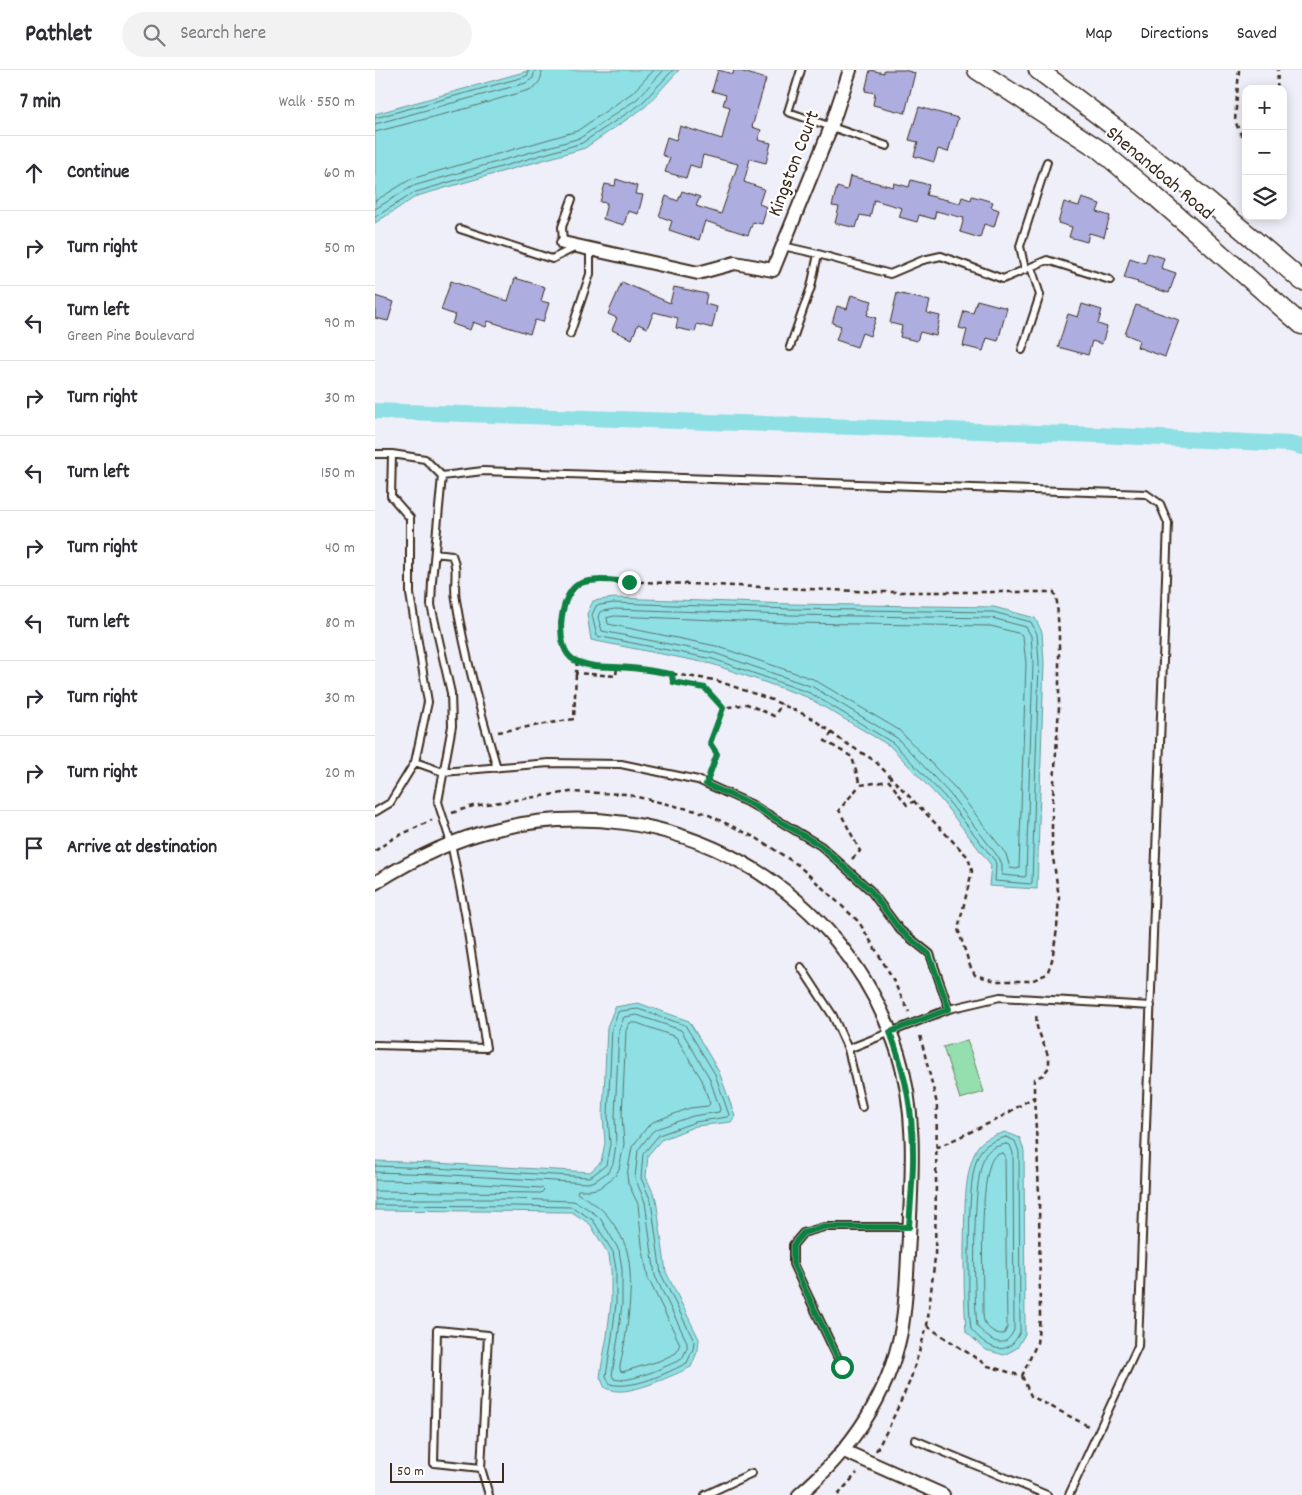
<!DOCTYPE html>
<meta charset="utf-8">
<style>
body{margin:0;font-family:Dekko,sans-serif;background:#f2f2f3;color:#2b2b33}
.controls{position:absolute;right:15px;top:15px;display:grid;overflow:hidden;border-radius:10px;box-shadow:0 2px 12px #0003}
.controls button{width:45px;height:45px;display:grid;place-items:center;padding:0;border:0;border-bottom:1px solid #e1e1e2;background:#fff;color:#2b2b33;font:25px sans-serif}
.scale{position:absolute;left:15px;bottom:12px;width:114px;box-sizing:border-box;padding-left:5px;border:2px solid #3b2a1e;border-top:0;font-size:14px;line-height:18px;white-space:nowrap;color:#3b2a1e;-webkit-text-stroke:4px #fff;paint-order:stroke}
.stop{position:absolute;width:15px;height:15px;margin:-11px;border:4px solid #0b8043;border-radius:50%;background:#fff}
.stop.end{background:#0b8043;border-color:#fff;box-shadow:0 1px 5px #0008}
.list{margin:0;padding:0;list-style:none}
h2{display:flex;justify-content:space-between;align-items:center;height:65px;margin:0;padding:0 20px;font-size:21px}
h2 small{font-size:16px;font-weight:400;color:#7c7c81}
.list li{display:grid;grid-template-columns:32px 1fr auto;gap:15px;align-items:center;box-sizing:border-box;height:75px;padding:0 20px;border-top:1px solid #e1e1e2}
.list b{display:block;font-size:19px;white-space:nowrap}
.list p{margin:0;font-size:16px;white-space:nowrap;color:#7c7c81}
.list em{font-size:16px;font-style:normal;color:#7c7c81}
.icon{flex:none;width:28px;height:28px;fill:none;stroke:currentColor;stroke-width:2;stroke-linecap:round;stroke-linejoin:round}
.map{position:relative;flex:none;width:927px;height:1425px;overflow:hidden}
header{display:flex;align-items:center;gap:30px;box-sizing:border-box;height:70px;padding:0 25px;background:#fff;border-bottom:1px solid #e1e1e2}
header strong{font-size:24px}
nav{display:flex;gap:28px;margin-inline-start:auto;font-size:18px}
.search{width:350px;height:45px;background:#f2f2f3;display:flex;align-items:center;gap:12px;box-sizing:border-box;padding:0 18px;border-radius:28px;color:#7c7c81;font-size:19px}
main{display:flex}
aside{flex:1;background:#fff}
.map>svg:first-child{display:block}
</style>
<header>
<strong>Pathlet</strong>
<div class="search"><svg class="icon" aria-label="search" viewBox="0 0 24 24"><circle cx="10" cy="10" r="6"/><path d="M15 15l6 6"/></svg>Search here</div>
<nav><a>Map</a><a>Directions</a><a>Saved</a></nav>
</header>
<main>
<aside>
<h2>7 min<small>Walk · 550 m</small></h2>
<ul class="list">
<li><svg class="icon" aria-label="ahead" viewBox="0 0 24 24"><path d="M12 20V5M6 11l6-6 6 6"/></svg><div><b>Continue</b></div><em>60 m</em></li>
<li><svg class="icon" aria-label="right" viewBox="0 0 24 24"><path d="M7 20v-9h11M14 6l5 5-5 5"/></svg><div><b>Turn right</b></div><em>50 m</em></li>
<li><svg class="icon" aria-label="left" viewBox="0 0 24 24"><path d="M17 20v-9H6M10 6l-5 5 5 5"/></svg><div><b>Turn left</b><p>Green Pine Boulevard</p></div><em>90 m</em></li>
<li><svg class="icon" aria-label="right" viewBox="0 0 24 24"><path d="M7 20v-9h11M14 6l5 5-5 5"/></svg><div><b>Turn right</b></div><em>30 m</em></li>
<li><svg class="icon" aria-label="left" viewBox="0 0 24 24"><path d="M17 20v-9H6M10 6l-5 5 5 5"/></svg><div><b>Turn left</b></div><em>150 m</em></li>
<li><svg class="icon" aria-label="right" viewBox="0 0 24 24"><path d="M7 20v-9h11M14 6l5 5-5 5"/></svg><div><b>Turn right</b></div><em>40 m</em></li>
<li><svg class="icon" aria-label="left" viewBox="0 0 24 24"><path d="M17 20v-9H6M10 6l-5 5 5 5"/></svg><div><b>Turn left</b></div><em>80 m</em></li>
<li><svg class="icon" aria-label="right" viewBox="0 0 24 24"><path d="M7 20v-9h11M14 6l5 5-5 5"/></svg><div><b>Turn right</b></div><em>30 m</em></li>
<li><svg class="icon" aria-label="right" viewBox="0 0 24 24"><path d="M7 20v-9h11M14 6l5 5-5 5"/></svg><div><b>Turn right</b></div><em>20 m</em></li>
<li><svg class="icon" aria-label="arrive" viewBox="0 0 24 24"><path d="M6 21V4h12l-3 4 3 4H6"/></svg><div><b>Arrive at destination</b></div></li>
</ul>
</aside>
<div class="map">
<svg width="927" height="1425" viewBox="0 0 927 1425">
<rect width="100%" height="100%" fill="#efeff9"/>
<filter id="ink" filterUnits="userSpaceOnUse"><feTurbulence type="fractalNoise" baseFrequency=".02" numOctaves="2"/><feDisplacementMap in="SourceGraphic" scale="10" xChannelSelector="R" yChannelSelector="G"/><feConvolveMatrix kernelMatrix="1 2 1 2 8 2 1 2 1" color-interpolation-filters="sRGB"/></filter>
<g filter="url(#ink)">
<path fill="#95dead" stroke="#688466" d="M 592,970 L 609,1022 L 585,1029 L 568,977 Z"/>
<path fill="#8ee0e4" stroke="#6d9795" d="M 156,0 L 304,0 L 270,37 L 210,78 L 42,126 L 0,153 L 0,44 Z
M 239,528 L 416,534 L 619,537 L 660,548 L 667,562 L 669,592 L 662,819 L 614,816 L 616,795 L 566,730 L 515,676 L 432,627 L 337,594 L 216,570 L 212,544 L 218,531 Z
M 263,933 L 314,951 L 344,1002 L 360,1046 L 356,1052 L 321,1056 L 286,1070 L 273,1085 L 271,1107 L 281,1129 L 291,1202 L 324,1269 L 323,1280 L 316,1297 C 299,1305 260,1323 242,1321 C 238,1321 234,1319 230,1318 L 225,1307 L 227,1293 L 232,1266 L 236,1233 L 236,1200 L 234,1185 L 215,1154 L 197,1142 L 0,1140 L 0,1091 L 59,1093 L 215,1102 L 226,1092 L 230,1073 L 228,1046 L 232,957 L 240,937 Z
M 630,1062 L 645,1068 L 649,1081 L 650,1264 L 642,1278 L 629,1285 L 611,1280 L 591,1262 C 589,1233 589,1205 589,1177 C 590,1148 588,1109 600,1082 C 605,1069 618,1066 630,1062 Z"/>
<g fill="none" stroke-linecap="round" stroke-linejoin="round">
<path stroke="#5c736d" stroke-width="1" d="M 0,48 L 149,7 L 153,5 L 153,0
M 0,54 L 151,13 L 158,8 L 160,0
M 0,62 L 93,38 L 154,20 C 163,16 167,10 167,0
M 0,131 L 36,109 L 202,61 L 257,23 L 279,0
M 0,139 L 38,116 L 205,68 L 262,29 L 289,0
M 0,147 L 41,122 L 207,73 L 266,34 L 298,0
M 239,533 L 416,539 L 618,542 L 656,552 L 662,564 L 664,592 L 657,813 L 655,814 L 620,811 L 621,795 L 620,791 L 570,727 L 518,673 L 435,623 L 338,589 L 222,566 L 217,545 L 221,536 Z
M 240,539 L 416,545 L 617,548 L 651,557 L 656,566 L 658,593 L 651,806 L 649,807 L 627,805 L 627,794 L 624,788 L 574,723 L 522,668 L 438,617 L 339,583 L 227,561 L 223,547 L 225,542 Z
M 240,546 L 416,553 L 616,556 L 646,564 L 648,568 L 651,593 L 644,798 L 642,799 L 635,798 L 631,784 L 581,719 L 524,660 L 438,609 L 341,576 L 233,554 L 232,548 Z
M 255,953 L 262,953 L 301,967 L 327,1010 L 335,1034 L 333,1036 L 315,1038 L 278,1052 L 273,1056 L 257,1077 L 252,1105 L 253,1113 L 263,1134 L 267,1175 L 273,1208 L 305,1274 L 301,1283 L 284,1291 L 247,1302 L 245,1300 L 245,1296 C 252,1263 260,1214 252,1181 C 250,1171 236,1148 228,1141 C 224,1136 209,1127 203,1124 L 202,1122 L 203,1120 L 216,1120 L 224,1118 L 240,1106 L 244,1099 L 249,1074 L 247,1046 L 251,961 Z
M 631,1067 L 640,1071 L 644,1082 L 645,1262 C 632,1291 611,1277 596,1259 C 593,1233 594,1207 594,1181 C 595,1157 593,1102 605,1082 C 611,1073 621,1070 631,1067 Z
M 631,1074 L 635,1075 L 638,1083 L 639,1260 C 629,1283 613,1269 602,1256 C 599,1226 596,1106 611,1084 C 616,1077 623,1076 631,1074 Z
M 628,1083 L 630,1085 L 632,1258 L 629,1264 C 622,1265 612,1259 609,1251 C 608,1248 608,1242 608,1238 C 608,1209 604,1109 618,1088 C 621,1084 624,1084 628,1083 Z
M 0,1096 L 59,1098 L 214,1107 L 218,1105 L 231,1095 L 235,1074 L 233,1046 L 237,958 L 243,942 L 245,941 L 263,939 L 310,955 L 340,1004 L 354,1045 L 352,1047 L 320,1052 L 284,1065 L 268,1084 L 266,1108 L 276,1131 L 286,1204 L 319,1271 L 318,1279 L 312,1293 C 292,1303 258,1320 235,1314 L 231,1306 L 237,1267 L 241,1234 L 241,1199 L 238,1182 L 218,1150 L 197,1137 L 139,1136 L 0,1135
M 0,1102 L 59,1104 L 213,1113 L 220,1111 L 233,1102 L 238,1094 L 241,1074 L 240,1046 L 244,960 L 249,947 L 262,945 L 306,960 L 334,1007 L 345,1039 L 344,1042 L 318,1046 L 281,1059 L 277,1062 L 263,1080 L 260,1108 L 270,1132 L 280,1206 L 312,1272 L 312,1278 L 307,1289 C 292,1296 254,1314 239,1309 L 237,1305 L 243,1268 L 247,1234 L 247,1199 L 244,1180 L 225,1148 C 219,1143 205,1133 198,1131 L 139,1129 L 0,1129
M 0,1110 L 59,1111 L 167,1118 L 169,1120 L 166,1123 L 0,1121"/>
<path stroke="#8ee0e4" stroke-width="16" d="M 0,341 L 723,365 L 915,374 L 927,377"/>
</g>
<path fill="#adaedf" stroke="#3b2a1e" d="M 343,0 L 358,4 L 359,0 L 362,0 L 391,9 L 377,57 L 386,60 L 383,70 L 396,73 L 391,93 L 375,89 L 369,112 L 389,119 L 384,134 L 392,137 L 387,154 L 378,152 L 373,165 L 330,151 L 324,170 L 294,160 L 297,151 L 284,146 L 291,126 L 303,131 L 307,121 L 325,127 L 321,136 L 346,144 L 363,94 L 328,85 L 325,98 L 315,95 L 311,108 L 290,102 L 295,88 L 287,85 L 292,67 L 301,70 L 305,56 L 347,69 L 355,37 L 348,35 L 351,25 L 337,21 Z
M 495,0 L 509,3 L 509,0 L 529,0 L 540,3 L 530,43 L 498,35 L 500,23 L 490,21 Z
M 544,37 L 583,48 L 573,82 L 563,79 L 559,92 L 539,86 L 543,72 L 534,70 Z
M 475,106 L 518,117 L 519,113 L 534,117 L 536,110 L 554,115 L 551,125 L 585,133 L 587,127 L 596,130 L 597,126 L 618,132 L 616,137 L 624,140 L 619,157 L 609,154 L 605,168 L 585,162 L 589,148 L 561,141 L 559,149 L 544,145 L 542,152 L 524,147 L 527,138 L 499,130 L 495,147 L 485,145 L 481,158 L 460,153 L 464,137 L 457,136 L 462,117 L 472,120 Z
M 241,109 L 262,116 L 260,124 L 268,125 L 263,144 L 253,141 L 249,155 L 228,149 L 232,133 L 225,132 L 230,114 L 240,116 Z
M 707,128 L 725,134 L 722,142 L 735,146 L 729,167 L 714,163 L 712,172 L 694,167 L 697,157 L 683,153 L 689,132 L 704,136 Z
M 773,183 L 789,188 L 786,198 L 801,203 L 794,223 L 762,213 L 763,212 L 749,208 L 755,188 L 770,193 Z
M 140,208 L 170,217 L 166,231 L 174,233 L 168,252 L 160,250 L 155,264 L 113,251 L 111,257 L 98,252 L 95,260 L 77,254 L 80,245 L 66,240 L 76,211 L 133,231 Z
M 247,212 L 295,233 L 299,217 L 332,224 L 330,234 L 342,237 L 337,258 L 322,254 L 320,262 L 301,258 L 303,248 L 279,242 L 272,258 L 263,254 L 257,269 L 237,260 L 242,248 L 233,244 Z
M 522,223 L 555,231 L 552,243 L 565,246 L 561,266 L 545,262 L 542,271 L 525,267 L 527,256 L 515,253 Z
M 476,225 L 497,231 L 492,245 L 501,248 L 495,266 L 487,263 L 482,277 L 461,270 L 466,256 L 457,253 L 462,236 L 472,239 Z
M 0,226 L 19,232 L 13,251 L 0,248 Z
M 602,230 L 632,238 L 623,271 L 612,268 L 608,281 L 588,276 L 592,260 L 584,258 L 589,241 L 598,243 Z
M 707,234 L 727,240 L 723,254 L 732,257 L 727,274 L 717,271 L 713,285 L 683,277 L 693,244 L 703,247 Z
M 761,235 L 804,250 L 790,287 L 762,277 L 764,270 L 750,264 Z"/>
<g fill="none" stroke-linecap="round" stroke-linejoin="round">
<defs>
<path id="lane" d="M 426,0 L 413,42 L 512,76
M 85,159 L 177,189 L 199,178
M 188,173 L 187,157 L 197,129
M 408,176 L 443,184 L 436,217 L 415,277
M 443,184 L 515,204 L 548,190 L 566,186 L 628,209 L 672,190 L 735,210
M 650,200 L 645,176 L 672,92
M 195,264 L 215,204 L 215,179
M 647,280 L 665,225 L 656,197
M 0,384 L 17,384 L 50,389 L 67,406
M 60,483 L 77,485 C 84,500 78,515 81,530 C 90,587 106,643 122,698
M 40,692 L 68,702 L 174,693 L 246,694 L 323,710 L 376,734 L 446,776 L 495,820 L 525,860 L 555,884 L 574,939
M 0,742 L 15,733 L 40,692 L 53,632 L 35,524 L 35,448 L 16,426 L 17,384
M 426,897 L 458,946 L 473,979 L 487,1037
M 0,975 L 111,978 L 90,843 L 76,773 L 63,732 L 77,656 L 76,623 L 56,535 L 57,511 L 67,406 L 108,401 L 771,424 L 785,434 L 793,453 L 763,1276 L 694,1425
M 473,979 L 574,939 L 625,927 L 776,936
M 467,1297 L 418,1194 L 418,1175 L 428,1163 L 449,1157 L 535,1157
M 540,1370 L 672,1425
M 106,1398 L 59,1393 L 62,1260 L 113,1265 L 106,1398 L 114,1425
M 330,1425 L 377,1403"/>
<path id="street" d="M 188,173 L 323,203 L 360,193 L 398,200 L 456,57 L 475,0
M 0,813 C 38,789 78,769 122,759 C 295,718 468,814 523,983 C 542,1043 537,1105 534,1167 C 532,1198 532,1230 526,1262 C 513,1327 474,1382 424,1425
M 469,1381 L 568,1425"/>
<path id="secondary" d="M 602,0 L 725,80 L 774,121 L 927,255
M 663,0 C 754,67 842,136 927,211"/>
</defs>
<use href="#lane" stroke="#3b2a1e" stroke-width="10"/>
<use href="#street" stroke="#3b2a1e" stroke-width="16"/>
<use href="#secondary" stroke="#3b2a1e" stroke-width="21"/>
<path stroke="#3b2a1e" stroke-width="2.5" stroke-dasharray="5 4" stroke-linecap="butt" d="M 864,0 L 860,51 L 867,67 L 871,68
M 902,19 L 903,0
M 219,510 L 504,522 L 679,522 L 682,532 L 684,564 L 684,637 L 677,743 L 677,781 L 684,827 L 682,859 L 677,890 L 672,904 L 656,911 L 621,911 L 600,905 L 595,896 L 583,859 L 597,801 L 593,787 L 500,691 L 466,670 L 437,648 L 397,630 L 340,610 L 256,598 L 221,597 L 199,590 L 188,577 L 185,552 L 192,528 L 202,515 Z
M 202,591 L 201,603 L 241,606 L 242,597
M 297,605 L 297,612 L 330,618 L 348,638 L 372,634 L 399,646 L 407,634
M 123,662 L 199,649 L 201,603
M 457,663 L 450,671 L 477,687 L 485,715 L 514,711 L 532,735 L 540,731
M 335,703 L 342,684 L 335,673 L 348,638
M 77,743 L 98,736 L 195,722 L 250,724 L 330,743 L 383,769 L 423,795 L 484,852 L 514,902 L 534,942
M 0,781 L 17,769 L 57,750
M 477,789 L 485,781 L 464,740 L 485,715
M 561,1078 L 621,1050 L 659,1027
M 552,1256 L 613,1296 L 647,1306 L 662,1273 L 665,1248 L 664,1125 L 662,1075 L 659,1027 L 659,1009 L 668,1005 L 674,997 L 674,988 L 662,957 L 661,943
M 647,1306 L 656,1326 L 715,1357
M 501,1381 L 514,1357 L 535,1311 L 552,1256 L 560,1187 L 562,1034 L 545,965
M 463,1425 L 482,1403"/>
<use href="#lane" stroke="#fff" stroke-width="6"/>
<use href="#street" stroke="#fff" stroke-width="12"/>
<use href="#secondary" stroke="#fff" stroke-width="18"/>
</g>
</g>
<g fill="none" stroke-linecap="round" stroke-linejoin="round" filter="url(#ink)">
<path stroke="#0b8043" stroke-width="6" d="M 254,512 C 240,511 215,507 202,515 C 184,527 179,579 199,590 C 216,599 237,596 256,598 C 269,599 283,602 297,604 L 298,612 L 330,618 L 348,638 L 335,673 L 342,684 L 331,714 L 376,734 L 446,776 L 495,820 L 525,860 L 554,884 L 574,939 L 515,962 C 527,994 535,1026 537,1060 C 540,1092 536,1125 534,1157 L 449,1157 L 428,1163 L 418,1175 L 418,1194 L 467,1297"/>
</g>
<g text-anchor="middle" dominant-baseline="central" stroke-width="4.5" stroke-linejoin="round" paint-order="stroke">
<g font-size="20" fill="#3b2a1e" stroke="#fff">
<text transform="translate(420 94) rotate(-69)">Kingston Court</text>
<text transform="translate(784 104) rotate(40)">Shenandoah Road</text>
</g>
</g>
</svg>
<div class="controls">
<button>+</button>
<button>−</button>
<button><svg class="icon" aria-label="layers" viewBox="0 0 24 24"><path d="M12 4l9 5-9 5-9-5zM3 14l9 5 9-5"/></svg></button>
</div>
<div class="scale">50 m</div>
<div class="stop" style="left:467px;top:1297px"></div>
<div class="stop end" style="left:254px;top:512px"></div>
</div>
</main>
